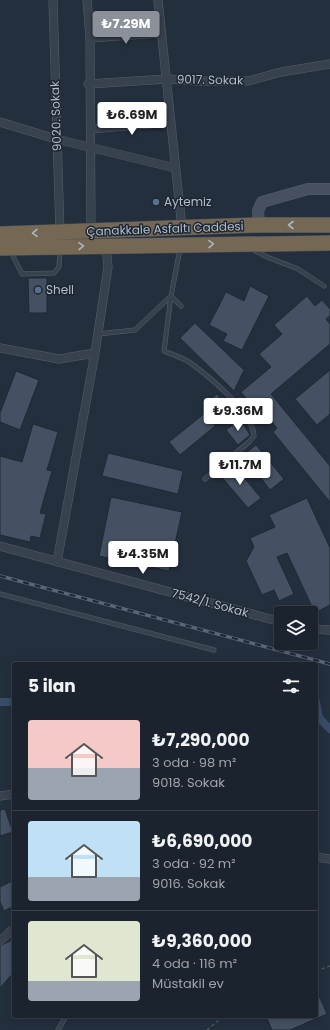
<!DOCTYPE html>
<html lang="tr">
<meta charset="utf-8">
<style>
:root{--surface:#1b232e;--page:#282f3a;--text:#f1f3f6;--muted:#a0a4aa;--line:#39404a;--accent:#8c9099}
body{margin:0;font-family:Poppins,sans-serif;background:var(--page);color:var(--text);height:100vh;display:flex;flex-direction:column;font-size:15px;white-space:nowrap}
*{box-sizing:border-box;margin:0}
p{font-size:13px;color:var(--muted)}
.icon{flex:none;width:22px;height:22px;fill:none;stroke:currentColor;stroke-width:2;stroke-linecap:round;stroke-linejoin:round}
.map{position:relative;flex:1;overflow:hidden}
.panel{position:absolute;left:12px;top:662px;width:306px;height:356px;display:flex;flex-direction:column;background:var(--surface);border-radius:4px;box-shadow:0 2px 10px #0003,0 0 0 1px var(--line)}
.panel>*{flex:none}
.controls{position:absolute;left:274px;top:606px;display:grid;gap:8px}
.controls a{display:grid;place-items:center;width:44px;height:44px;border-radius:4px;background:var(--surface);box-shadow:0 2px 10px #0003,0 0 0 1px var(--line);font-size:20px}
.price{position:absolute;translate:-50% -34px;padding:0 9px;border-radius:4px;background:#fff;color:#222;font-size:13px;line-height:26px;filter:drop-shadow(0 1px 2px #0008)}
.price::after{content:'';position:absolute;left:50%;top:24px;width:12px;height:9px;margin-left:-6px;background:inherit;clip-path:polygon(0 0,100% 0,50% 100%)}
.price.on{background:var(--accent);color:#fff}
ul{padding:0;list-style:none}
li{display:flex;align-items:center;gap:12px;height:100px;padding:0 16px}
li+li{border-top:1px solid var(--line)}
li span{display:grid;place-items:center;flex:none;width:112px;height:80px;border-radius:4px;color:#555}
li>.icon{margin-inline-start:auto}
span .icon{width:48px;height:48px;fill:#fffc;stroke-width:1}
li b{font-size:17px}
h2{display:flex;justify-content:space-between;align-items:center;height:48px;padding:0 16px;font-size:17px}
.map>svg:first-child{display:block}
</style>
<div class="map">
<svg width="330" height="1030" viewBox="0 0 330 1030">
<rect width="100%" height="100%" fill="#242f3e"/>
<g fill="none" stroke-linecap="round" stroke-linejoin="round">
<path stroke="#394c67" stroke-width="8" d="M0,702H14
M316,702L319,718L330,729"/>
</g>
<path fill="#455162" stroke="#1f2835" d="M28,278H47V313H29Z
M250,286L269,296L242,350L223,341L227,334L209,325L226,292L244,301Z
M307,296L315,306L322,300L330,309V316L326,319L330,324V344L271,394L330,466V502L273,432L277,428L270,420L266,423L241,392L271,367L259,354L282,334L274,325Z
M195,323L244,370L234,391L180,338Z
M330,370V414L317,425L295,399Z
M16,371L39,380L20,430L0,422V413Z
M217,394L231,410L214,424L215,426L180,455L169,442L210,409L205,404Z
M240,419L250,435L238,445L226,430Z
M33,424L58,432L47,470L52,471L40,513L46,514L40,538L31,536L30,542L0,535V456L22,462Z
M256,445L284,479L270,490L243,455Z
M108,453L183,471L178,494L102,476Z
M232,463L261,498L248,508L219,474Z
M111,497L182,512L169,571L99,556Z
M307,498L330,548V605L315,613L287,553L277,557L294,594L279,601L274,590L262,595L246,561L254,547L250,538L275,527L269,515Z
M5,809L13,832L0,836V810Z
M14,880V906L4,911L0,902V887Z
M14,939V972L0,988V946Z
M316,989L327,1014L290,1030H272L266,1016H316Z"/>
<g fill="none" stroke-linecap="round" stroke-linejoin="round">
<g stroke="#565f6c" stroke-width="5">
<path id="lane" d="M180,249L171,296L164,351C173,355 184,358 192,364C211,378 253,413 254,436L249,442L205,479
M252,249L267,257L298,269L324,286
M11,252L22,274L54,273L59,267L60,250
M98,334L135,330L171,296L181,306
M0,594L214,650
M58,1030L66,1016"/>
</g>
<g stroke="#565f6c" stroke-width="9">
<path id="street" d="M53,0L60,233
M87,0L90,38L91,232
M158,0L182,228
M90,38L161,33
M88,84L167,79L198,81H248L281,72L330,64
M0,122L56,139L175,168
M91,129L171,122
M0,348L59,359L95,353
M0,546L281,622
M57,562L95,353L108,267L106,246
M311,629L330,630
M0,796L14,794
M316,857L330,859
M0,941L11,931"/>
</g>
<g stroke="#565f6c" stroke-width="12">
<path id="secondary" d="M259,225L258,211L262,202L308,189H330"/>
</g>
<g stroke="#434c59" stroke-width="16">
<path id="highway" d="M0,234L259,225H330
M0,248L330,243"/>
</g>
<path stroke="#44595c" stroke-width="1.5" stroke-dasharray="3 3" stroke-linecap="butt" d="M316,971L330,966
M207,1030L224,1016"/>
<use href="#lane" stroke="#38414e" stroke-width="4"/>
<use href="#street" stroke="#38414e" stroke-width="8"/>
<use href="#secondary" stroke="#465061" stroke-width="11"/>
<use href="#highway" stroke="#746855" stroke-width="15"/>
<g stroke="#5a6575" stroke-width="3.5">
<path id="rail" d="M0,576L330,664"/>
</g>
<use href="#rail" stroke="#1d2633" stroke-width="2" stroke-dasharray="6" stroke-linecap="butt"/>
</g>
<defs><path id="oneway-chevron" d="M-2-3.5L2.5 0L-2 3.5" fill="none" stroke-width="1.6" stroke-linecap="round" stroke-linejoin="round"/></defs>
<g stroke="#aeb4bd">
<use href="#oneway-chevron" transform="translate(291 225) rotate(-180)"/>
<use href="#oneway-chevron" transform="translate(35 233) rotate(179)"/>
<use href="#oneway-chevron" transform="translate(211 244) rotate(-1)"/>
<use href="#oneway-chevron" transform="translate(81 246) rotate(-1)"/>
</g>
<g fill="#5c6f8a" stroke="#1d2633" stroke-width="1.5">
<circle cx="156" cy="202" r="4"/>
<circle cx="38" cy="290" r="4"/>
</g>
<g text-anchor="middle" stroke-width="3" stroke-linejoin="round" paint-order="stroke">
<g font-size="12" fill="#b4bcc9" stroke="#1d2633">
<text transform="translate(210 80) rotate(1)" y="4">9017. Sokak</text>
<text transform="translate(56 116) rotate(-92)" y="4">9020. Sokak</text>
<text transform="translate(165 229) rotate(-2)" y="4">Çanakkale Asfaltı Caddesi</text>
<text transform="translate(210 603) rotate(15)" y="4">7542/1. Sokak</text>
</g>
<g font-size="12" fill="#b4bcc9" stroke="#1d2633" text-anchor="start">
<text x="164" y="206">Aytemiz</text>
<text x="46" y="294">Shell</text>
</g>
</g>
</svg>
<div class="controls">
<a><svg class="icon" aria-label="layers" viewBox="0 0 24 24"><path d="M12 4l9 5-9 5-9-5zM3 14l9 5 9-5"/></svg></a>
</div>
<b class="price on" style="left:126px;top:45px">₺7.29M</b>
<b class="price" style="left:132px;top:136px">₺6.69M</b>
<b class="price" style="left:238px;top:432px">₺9.36M</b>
<b class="price" style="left:240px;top:486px">₺11.7M</b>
<b class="price" style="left:143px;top:575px">₺4.35M</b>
<section class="panel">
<h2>5 ilan<svg class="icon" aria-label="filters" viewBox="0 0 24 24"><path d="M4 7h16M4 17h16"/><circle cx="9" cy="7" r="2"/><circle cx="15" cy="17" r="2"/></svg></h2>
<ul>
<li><span style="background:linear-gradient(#f6c9c9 60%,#9aa5b1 0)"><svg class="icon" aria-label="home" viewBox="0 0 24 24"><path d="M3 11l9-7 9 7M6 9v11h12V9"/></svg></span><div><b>₺7,290,000</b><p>3 oda · 98 m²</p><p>9018. Sokak</p></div></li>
<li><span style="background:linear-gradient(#bfe0f5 70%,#9aa5b1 0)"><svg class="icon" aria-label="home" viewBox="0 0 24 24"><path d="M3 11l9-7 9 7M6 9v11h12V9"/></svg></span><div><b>₺6,690,000</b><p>3 oda · 92 m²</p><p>9016. Sokak</p></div></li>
<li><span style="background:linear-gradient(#dfe7d0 75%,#9aa5b1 0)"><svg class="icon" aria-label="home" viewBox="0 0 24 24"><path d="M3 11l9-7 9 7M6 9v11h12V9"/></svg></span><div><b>₺9,360,000</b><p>4 oda · 116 m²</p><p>Müstakil ev</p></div></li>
</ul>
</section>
</div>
